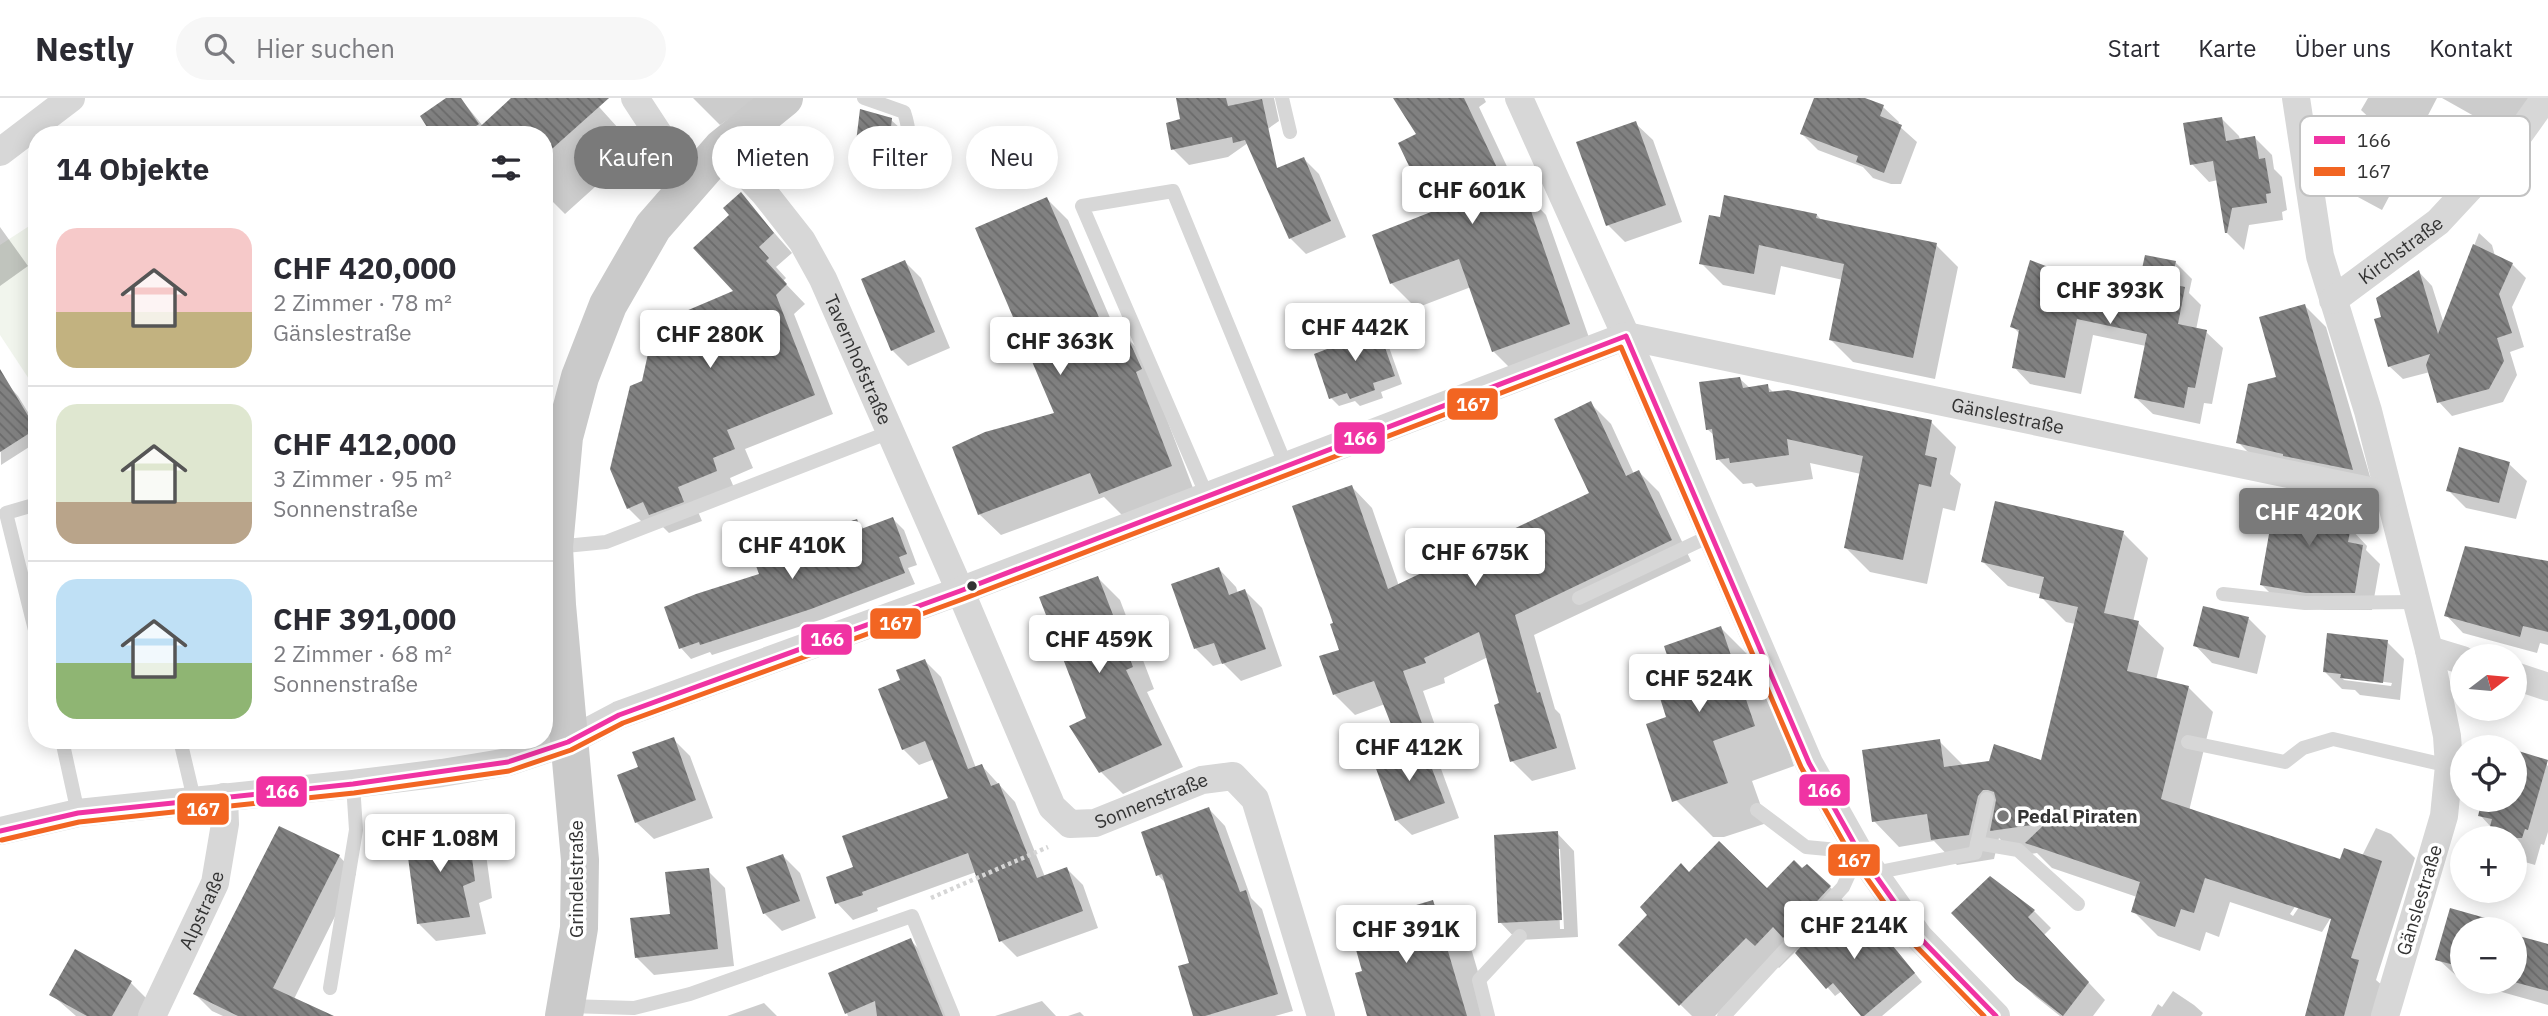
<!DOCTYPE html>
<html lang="de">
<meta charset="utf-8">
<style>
:root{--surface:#fff;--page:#f7f7f7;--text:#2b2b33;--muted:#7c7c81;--line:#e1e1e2;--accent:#7a7a7a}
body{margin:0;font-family:"IBM Plex Sans",sans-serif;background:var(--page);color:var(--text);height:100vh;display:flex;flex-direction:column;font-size:26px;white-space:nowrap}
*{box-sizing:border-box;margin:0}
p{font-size:23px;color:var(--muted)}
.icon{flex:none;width:38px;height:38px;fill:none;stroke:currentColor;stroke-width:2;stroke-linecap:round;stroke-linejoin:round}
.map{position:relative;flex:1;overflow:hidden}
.side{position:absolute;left:28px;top:28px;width:525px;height:623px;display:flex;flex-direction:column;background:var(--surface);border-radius:28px;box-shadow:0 4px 18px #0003}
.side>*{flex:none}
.banner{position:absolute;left:574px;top:28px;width:665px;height:63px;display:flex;gap:14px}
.needle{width:46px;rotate:74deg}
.fabs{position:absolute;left:2450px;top:546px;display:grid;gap:14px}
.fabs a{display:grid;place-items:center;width:77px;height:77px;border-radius:50%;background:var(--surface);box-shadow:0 4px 18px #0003;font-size:35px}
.price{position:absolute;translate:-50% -60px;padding:0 16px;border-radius:7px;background:#fff;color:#222;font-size:23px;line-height:46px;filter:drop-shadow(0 2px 4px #0008)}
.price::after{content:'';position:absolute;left:50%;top:42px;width:21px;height:16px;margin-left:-10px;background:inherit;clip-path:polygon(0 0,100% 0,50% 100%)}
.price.current{background:var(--accent);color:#fff}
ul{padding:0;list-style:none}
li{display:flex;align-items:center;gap:21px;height:175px;padding:0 28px}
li+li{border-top:2px solid var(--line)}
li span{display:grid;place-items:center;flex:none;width:196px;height:140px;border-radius:21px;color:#555}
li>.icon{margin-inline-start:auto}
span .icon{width:84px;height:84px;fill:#fffc;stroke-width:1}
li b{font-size:30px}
h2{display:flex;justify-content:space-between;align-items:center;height:84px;padding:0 28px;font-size:30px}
.pill{padding:0 24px;border-radius:32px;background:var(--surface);box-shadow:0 4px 18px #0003;font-size:24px;line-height:63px}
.pill.current{background:var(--accent);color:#fff}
header{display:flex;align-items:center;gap:42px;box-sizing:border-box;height:98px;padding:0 35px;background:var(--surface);border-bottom:2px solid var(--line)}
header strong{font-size:33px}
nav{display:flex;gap:38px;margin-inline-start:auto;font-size:24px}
.search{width:490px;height:63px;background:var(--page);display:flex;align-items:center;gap:18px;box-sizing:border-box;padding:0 24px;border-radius:38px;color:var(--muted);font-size:26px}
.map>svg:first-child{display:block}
</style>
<header>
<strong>Nestly</strong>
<div class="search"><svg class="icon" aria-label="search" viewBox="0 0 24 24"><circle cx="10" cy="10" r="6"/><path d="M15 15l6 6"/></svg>Hier suchen</div>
<nav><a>Start</a><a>Karte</a><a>Über uns</a><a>Kontakt</a></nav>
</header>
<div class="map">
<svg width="2548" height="918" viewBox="0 0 2548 918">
<defs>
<pattern id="building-back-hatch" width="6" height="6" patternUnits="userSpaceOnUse" patternTransform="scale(1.75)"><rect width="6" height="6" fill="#818181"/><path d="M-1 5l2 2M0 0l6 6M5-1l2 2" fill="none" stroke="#6a6a6a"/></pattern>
</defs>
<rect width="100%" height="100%" fill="#fff"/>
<path fill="#f1f5ed" d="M37,123V276L29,281L0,237V147Z"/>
<path fill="#0003" fill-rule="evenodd" d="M449,0H460L483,28L514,0H591L637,51L565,116L544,95V37H435Z
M693,0H758L720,27Z
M1177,0H1274L1279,23L1228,59L1189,67L1173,51L1182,23Z
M1395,0H1484L1486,4L1479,9L1519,94L1522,92L1546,117L1593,251L1517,277L1493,253L1471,189L1416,210L1392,186L1374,138L1433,115L1419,37Z
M1816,0H1860L1883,9L1899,24L1898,27L1917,44L1901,86H1891L1873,80L1863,69L1818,52L1802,36Z
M2368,0H2437L2412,48L2379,29L2361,12Z
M2442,0H2548L2522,45Z
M2222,21L2239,38L2240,42L2255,40L2272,57L2274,71L2282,79L2287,112L2282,114L2283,122L2249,127L2244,152L2226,134L2218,82L2209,84L2192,66Z
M891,22L900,30L897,55L867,52L858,43Z
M1635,25L1653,42L1682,124L1625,144L1608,127Z
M2390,47L2407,65L2382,112L2356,98L2338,81Z
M1304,61L1319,76L1346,139L1306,156L1290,140Z
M741,97L792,155L776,169L786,180L783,183L805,206L794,216L833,316L745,351L753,370L730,380L735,392L696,409L702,423L669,435L658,424L647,429L628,410L643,284L736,194L731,117Z
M1047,101L1068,122L1120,243L1127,240L1148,261L1157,295L1193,390L1122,417L1104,399L1001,437L979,416L1057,316Z
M1817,117L1823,124L1936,147L1958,169L1935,281L1853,264L1831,242L1843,182L1781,168L1775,197L1723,187L1701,165L1721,121Z
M0,129L28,168L0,188Z
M2479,135L2492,147L2495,158L2512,166L2526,180L2512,209L2524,249L2510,254L2517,277L2503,304L2452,318L2439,304L2430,274L2403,281L2389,268L2383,220L2419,174L2432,188L2444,226Z
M905,164L921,180L950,250L908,268L892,252Z
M2175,164L2192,181L2189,195L2201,207L2196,232L2206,234L2223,250L2212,306L2204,305L2200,326L2153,316L2136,300L2146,248L2093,237L2081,296L2030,286L2014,269L2020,236L2012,228L2115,197L2135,194Z
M544,208L553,217L544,227Z
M2305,208L2326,229L2374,392L2260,366L2238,344L2278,280Z
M1375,226L1384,235L1402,286L1381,294L1383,300L1360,308L1355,303L1339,308L1331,300L1337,249Z
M1740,281L1750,290L1767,288L1774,295L1931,324L1956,349L1950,376L1961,386L1955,413L1943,410L1927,486L1870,474L1845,449L1861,376L1810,365L1813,381L1756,389L1752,385L1743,386L1718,361L1715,338L1707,331Z
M10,289L18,298L37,329V344L1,367L0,295Z
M1590,305L1611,326L1634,376L1639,374L1659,394L1691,463L1534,537L1555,611L1560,616L1576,671L1532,683L1512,663L1501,607L1488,559L1444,580L1445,585L1423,593L1448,665L1440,668L1459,720L1412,737L1396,722L1405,655L1385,606L1355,617L1335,597L1322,559L1341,553L1335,526L1352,389L1372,410L1399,488L1591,396Z
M2509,366L2527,383L2516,421L2466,410L2448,392Z
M2335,404L2352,422L2351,431L2367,448L2366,452L2380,466L2372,512H2325L2279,504L2262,487Z
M893,421L904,432L917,467L908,470L915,486L823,521L712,557L710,554L691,561L681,550L761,477L857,423L865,432Z
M2123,435L2148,460L2133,524L2138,525L2164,550L2156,582L2188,589L2213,614L2189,713L2339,768L2362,758L2376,730L2391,736L2415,760L2376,882L2383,888L2375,918H2307L2333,816L2322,834L2230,804L2219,839L2206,834L2200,853L2158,838L2133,813L2137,799L2052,770L2037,755L2016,758L1999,740L1994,761L1957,767L1934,743L1899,749L1874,723L1939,643L1964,668L2043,664L2075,526L2066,524L2041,499L2042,497L2008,488L1982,463ZM2321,770H2325L2293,818L2290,816Z
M2548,465V547L2540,545L2537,555L2463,535L2446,517Z
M1219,471L1236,489L1238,495L1245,493L1262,510L1282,568L1241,583L1223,565L1213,568L1196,551L1173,487Z
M1098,480L1120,502L1154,591L1147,594L1183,669L1123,696L1100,673L1088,621Z
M2205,510L2249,521L2266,538L2257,576L2212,565L2195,547Z
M1721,530L1761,570L1794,668L1752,683L1767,725L1724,739H1713L1673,699L1669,620Z
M2387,544L2404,561L2400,602L2360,597L2355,592L2342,591L2324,573ZM2340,578L2392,585L2391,588L2344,582Z
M925,563L941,579L976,670L982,668L1015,704L1045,779L1067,771L1083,787L1098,830L1017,859L1001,843L976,774L877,810L878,813L853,822L837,805L855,770L950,701L935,661L919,667L903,651L902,583Z
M673,641L690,658L713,720L654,741L636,724L640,670Z
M2515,654L2541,662L2548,668V734L2544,747L2541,746L2535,767L2515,761V740H2488L2491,729L2480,717L2484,702H2515Z
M1209,711L1225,728L1251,800L1262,811L1293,913L1275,918H1194L1191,866L1167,787L1158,777Z
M468,731L485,749L492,800L479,805L486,836L436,843L418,825Z
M1557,735L1574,753L1578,839L1517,842L1500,824ZM1557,751H1560L1564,831H1560Z
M339,758L356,776L294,901L316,918H223L212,913L195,896Z
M783,758L800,775L816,820L782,833L764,815Z
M708,773L725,790L734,868L654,877L636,859Z
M1689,776L1767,792L1830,789L1853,813L1852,814L1882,850L1897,853L1922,884L1882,918H1863L1842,893L1835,898L1796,853L1779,870L1770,862L1715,918H1692L1620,847Z
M1990,781L2034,813L2051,830L2044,837L2105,902L2093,918H2060L2036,899L2017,881Z
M1432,804L1468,840L1491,918H1369L1364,874Z
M2451,812L2495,824L2502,831H2462V883L2438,861Z
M2515,839L2548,848V907L2466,884H2515Z
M910,842L930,862L953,918H848L830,876Z
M76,853L131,885L148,902L139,918H76L51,896Z
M2173,893L2194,907L2203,915L2201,918H2151L2158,906L2162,909Z
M1042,903L1056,918H995Z
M764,905L777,918H727Z
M1080,914L1084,918H1068Z"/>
<path fill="url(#building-back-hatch)" d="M446,0H461L479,26L463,37H432L420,18Z
M511,0H609L544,58V37H471Z
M1176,0H1226L1228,8L1262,1L1277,70L1304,59L1331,123L1289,141L1245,42L1233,45L1232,39L1171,52L1166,25L1180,21Z
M1393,0H1464L1509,95L1523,90L1570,226L1492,254L1459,161L1390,186L1372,137L1431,114L1398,45L1416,36Z
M1814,0H1865L1884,7L1880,18L1902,27L1884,75L1856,64L1858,58L1800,36Z
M860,11L892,20L889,47L856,44Z
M2222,19L2226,43L2255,38L2259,61L2265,60L2271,95L2266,96L2267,105L2232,110L2227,135H2225L2213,63L2190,67L2183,25Z
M1636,23L1666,107L1606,128L1576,44Z
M741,94L774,135L759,149L769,160L766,163L787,186L776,197L815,297L727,332L735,351L713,360L717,373L678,389L684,404L649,417L643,404L627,411L610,371L630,288L642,283L651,242L646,230L733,193L693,150L729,117L723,110Z
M1724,97L1817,116L1816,120L1937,145L1913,260L1829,242L1844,166L1759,147L1754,176L1699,166L1709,117L1720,119Z
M1047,99L1110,245L1127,238L1142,271L1136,274L1172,368L1099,396L1090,375L978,417L952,349L985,334L1054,315L975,130Z
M2473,146L2513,165L2499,196L2512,235L2497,240L2504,263L2489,291L2437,305L2426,267L2430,256L2388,269L2374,221L2381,219L2376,200L2419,172L2438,236Z
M2145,157L2176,163L2171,186L2185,189L2178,226L2207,232L2195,290L2188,289L2184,310L2134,300L2147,236L2077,221L2065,280L2012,270L2019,232L2010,229L2030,162L2114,194L2115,188L2134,192L2137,179L2140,180Z
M905,162L935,234L891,253L861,181Z
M2305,206L2332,298L2353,372L2283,358V356L2236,345L2248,286L2276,279L2259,219Z
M1376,224L1395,278L1373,285L1375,292L1350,301L1347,295L1329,301L1314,256L1335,248L1332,240Z
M0,271L36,331L0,354Z
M1740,279L1743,290L1768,286L1769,294L1788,292L1932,322L1925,357L1937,360L1931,389L1919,386L1903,462L1844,450L1863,358L1787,341L1789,357L1730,365L1729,360L1716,362L1712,331L1706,332L1699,284Z
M1591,303L1626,378L1639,372L1672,442L1515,517L1537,595L1540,594L1557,650L1510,664L1494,607L1499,605L1479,534L1424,560L1426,565L1403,573L1429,645L1402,654L1374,583L1333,597L1319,558L1339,552L1330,526L1333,525L1292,408L1352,387L1388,491L1589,395L1554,321Z
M2459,349L2510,364L2499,405L2446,393Z
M2277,391L2336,403L2332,425L2351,428L2348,444L2363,447L2355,495H2306L2260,487Z
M1995,403L2124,433L2104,515L2139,523L2127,573L2189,588L2161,701L2340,761L2344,750L2382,763L2351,860L2359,862L2344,918H2305L2331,821L2205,780L2194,815L2181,811L2175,829L2131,814L2140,784L2025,745L2046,725L1990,733L1996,702L1994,694L1988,692H1983L1978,698L1969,737L1931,742L1927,716L1872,724L1862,652L1940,641L1944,669L1989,663L1994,646L2041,662L2078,509L2039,500L2044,479L1981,464Z
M893,419L907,456L899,459L905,475L811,511L700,547L699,544L679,551L664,509L696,496L759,476L752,457L857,421L861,431Z
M2465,448L2548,463V534L2523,528L2520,539L2444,518Z
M1219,469L1229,497L1245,491L1266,551L1222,566L1214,545L1194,551L1171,486Z
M1098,478L1133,569L1126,572L1162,647L1099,675L1069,628L1086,620L1039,499Z
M2203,508L2249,519L2239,560L2193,548Z
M1721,528L1755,628L1713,643L1728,685L1672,704L1646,626L1666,619L1660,600L1679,594L1664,548Z
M2327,535L2388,542L2383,585L2340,580L2341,576L2323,574Z
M925,561L968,671L982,666L991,688L999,685L1037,780L1067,769L1083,813L999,844L968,755L862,794L863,797L835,806L826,779L853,769L842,738L948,700L925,643L902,652L878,591L900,582L896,572Z
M674,639L696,702L635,725L617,677L638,669L632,654Z
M1423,647L1445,705L1395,723L1374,665Z
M2515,652L2548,662L2528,732L2525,731L2522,740H2487L2492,721L2478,718L2482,702H2515Z
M1209,709L1240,794L1246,792L1278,896L1205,918H1193L1178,868L1189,865L1162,776L1156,778L1141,734Z
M279,728L340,757L273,890L334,918H238L193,896Z
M468,729L475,783L463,788L470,819L417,826L405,737Z
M1558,733L1562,822L1498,825L1494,737Z
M1719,743L1767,790L1794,762L1802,770L1807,766L1831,788L1783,840L1773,829L1755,848L1746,840L1679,908L1618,847L1647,817L1640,809L1681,765L1689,774Z
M783,756L800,803L763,816L746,769Z
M709,770L718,851L635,860L630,820L670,816L665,774Z
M1990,778L2035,812L2028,819L2089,884L2063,918L2016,882L1951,815Z
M1433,802L1467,918H1367L1355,875L1362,873L1349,827Z
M1843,803L1881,848L1888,842L1915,875L1864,918H1861L1833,885L1826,891L1795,855Z
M2450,810L2496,823L2494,831H2462V869L2435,862Z
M2515,837L2548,846V893L2514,884Z
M911,840L943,918H877L875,903L845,916L828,875Z
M75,851L132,883L112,918H87L49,897Z"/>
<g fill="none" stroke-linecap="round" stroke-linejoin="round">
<path stroke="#d6d6d6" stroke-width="4.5" stroke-dasharray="3.5 3.5" stroke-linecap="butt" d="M931,800L1048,749"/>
<path stroke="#d7d7d7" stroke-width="14" d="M1282,0L1290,34
M858,69L895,71C912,54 911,35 904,14L864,0
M1207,398L1082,108L1173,93L1286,368
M37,406L6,415L37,540
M555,449L606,444L890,334
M2223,496L2305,505L2417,504
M1579,500L1712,437
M62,642L78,715
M180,642L194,701
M2188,644L2285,664L2303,650L2333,641L2449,668
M1977,745L2018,752L2078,806
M1874,775L1975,755L1987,701
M330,890L356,732L353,686
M568,908L634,910L690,896L912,818L953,918
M1488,918L1479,882L1520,838
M1724,918L1843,789L1859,754L1806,749L1757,712"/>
<g stroke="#d7d7d7" stroke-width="28">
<path d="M635,0L667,49L697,77"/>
<path d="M1519,0L1626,238L1809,665L1859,754L1919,839L1996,918"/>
<path d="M2296,0L2320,158L2368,313L2429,552L2447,638L2449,668L2444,718L2385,918"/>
<path id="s1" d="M722,50L765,96L802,143L823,181L965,504L1052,709L1070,726L1095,725L1202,682L1233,678L1255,701L1321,918"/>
<path d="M0,54L71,0"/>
<path id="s2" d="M2333,202L2438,124L2518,38L2545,0"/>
<path id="s3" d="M1626,238L2389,397"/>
<path d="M2429,552L2462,562"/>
<path d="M2515,578L2548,589"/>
<path d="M0,733L78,715L353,686L442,675L508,664L568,644L619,617L960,493L1626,238"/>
<path id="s4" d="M152,918L215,785L225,726L224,699"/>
</g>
<path stroke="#cacaca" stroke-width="38" d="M564,918L579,830L580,762L557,507L554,449L564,339L580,279L608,207L653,129L722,50L784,0"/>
<g stroke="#fff" stroke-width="10">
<path id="bus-1" d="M1626,238L1809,665L1859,754L1919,839L1996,918
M0,733L78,715L353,686L508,664L568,644L619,617L960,493L1626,238"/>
</g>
<g stroke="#fff" stroke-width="10">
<path id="bus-2" d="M2,742L79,724L354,695L509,673L571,652L623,625L963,501L1621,249L1801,669L1852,759L1912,844L1984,918"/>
</g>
<use href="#bus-1" stroke="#f033a3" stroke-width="5"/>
<use href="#bus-2" stroke="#f26522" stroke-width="5"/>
</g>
<circle fill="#333" stroke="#fff" stroke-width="2.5" cx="972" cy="488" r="6"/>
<circle fill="#7a7a7a" stroke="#fff" stroke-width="2.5" cx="2003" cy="718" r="7"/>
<g text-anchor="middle" stroke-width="7" stroke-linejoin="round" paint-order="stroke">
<g font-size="19" fill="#333" stroke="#fff">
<text dy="7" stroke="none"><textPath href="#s2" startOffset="84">Kirchstraße</textPath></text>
<text dy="7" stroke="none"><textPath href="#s1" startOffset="254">Tavernhofstraße</textPath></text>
<text dy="7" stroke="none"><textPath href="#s3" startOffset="390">Gänslestraße</textPath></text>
<text dy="7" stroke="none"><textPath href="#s1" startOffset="852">Sonnenstraße</textPath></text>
<text transform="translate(576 781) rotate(-90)" y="7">Grindelstraße</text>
<text transform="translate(2419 802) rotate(-73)" y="7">Gänslestraße</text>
<text dy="7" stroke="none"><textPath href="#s4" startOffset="117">Alpstraße</textPath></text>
</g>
<g font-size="19" font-weight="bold" fill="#333" stroke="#fff" text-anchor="start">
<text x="2017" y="725">Pedal Piraten</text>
</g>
</g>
<rect x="2300" y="18" width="230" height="80" rx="10" fill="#fff" stroke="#c2c2c2" stroke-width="2"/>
<rect x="2314" y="38" width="31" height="8" fill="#f033a3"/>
<rect x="2314" y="69" width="31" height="9" fill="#f26522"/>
<g font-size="19" fill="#333">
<text x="2357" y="49">166</text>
<text x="2357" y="80">167</text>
</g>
<g stroke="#fff" stroke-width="2.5">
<rect x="1446" y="289" width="53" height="34" rx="7" fill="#f26522"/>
<rect x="1333" y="323" width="53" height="34" rx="7" fill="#f033a3"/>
<rect x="869" y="509" width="53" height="33" rx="7" fill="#f26522"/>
<rect x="800" y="525" width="53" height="33" rx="7" fill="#f033a3"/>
<rect x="1798" y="675" width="53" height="34" rx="7" fill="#f033a3"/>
<rect x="255" y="677" width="53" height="33" rx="7" fill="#f033a3"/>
<rect x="176" y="694" width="54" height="34" rx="7" fill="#f26522"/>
<rect x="1827" y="745" width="54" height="34" rx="7" fill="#f26522"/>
</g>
<g font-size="19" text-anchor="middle" font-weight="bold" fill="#fff">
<text x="1473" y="313">167</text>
<text x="1360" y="347">166</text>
<text x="896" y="532">167</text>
<text x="827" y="548">166</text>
<text x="1824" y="699">166</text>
<text x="282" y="700">166</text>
<text x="203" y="718">167</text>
<text x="1854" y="769">167</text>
</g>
</svg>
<div class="fabs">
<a><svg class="needle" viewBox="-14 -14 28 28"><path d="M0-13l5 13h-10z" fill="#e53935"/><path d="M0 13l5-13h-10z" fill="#7c7c81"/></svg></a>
<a><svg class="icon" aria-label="locate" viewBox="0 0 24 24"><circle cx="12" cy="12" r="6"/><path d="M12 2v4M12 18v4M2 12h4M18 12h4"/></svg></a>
<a>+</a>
<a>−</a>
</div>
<b class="price" style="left:1472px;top:128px">CHF 601K</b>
<b class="price" style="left:2110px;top:228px">CHF 393K</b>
<b class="price" style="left:1355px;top:265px">CHF 442K</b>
<b class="price" style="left:710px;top:272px">CHF 280K</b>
<b class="price" style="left:1060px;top:279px">CHF 363K</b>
<b class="price current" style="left:2309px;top:450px">CHF 420K</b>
<b class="price" style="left:792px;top:483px">CHF 410K</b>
<b class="price" style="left:1475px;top:490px">CHF 675K</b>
<b class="price" style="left:1099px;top:577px">CHF 459K</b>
<b class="price" style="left:1699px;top:616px">CHF 524K</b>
<b class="price" style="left:1409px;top:685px">CHF 412K</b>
<b class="price" style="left:440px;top:776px">CHF 1.08M</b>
<b class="price" style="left:1854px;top:863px">CHF 214K</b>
<b class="price" style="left:1406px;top:867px">CHF 391K</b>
<div class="banner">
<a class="pill current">Kaufen</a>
<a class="pill">Mieten</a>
<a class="pill">Filter</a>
<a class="pill">Neu</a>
</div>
<section class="side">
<h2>14 Objekte<svg class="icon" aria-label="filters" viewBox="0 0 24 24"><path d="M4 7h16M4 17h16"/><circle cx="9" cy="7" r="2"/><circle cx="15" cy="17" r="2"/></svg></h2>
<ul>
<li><span style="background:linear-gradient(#f6c9c9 60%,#c2b280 0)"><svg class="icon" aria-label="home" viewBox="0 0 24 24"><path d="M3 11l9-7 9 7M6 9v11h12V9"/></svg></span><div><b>CHF 420,000</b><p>2 Zimmer · 78 m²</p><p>Gänslestraße</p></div></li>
<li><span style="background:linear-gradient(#dfe7d0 70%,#b9a48a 0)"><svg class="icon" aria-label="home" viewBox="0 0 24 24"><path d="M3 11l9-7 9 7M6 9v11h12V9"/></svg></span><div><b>CHF 412,000</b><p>3 Zimmer · 95 m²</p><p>Sonnenstraße</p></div></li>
<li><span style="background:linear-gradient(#bfe0f5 60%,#8fb573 0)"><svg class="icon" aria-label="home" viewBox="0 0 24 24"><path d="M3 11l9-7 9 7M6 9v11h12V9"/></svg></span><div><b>CHF 391,000</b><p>2 Zimmer · 68 m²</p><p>Sonnenstraße</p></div></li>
</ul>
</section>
</div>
